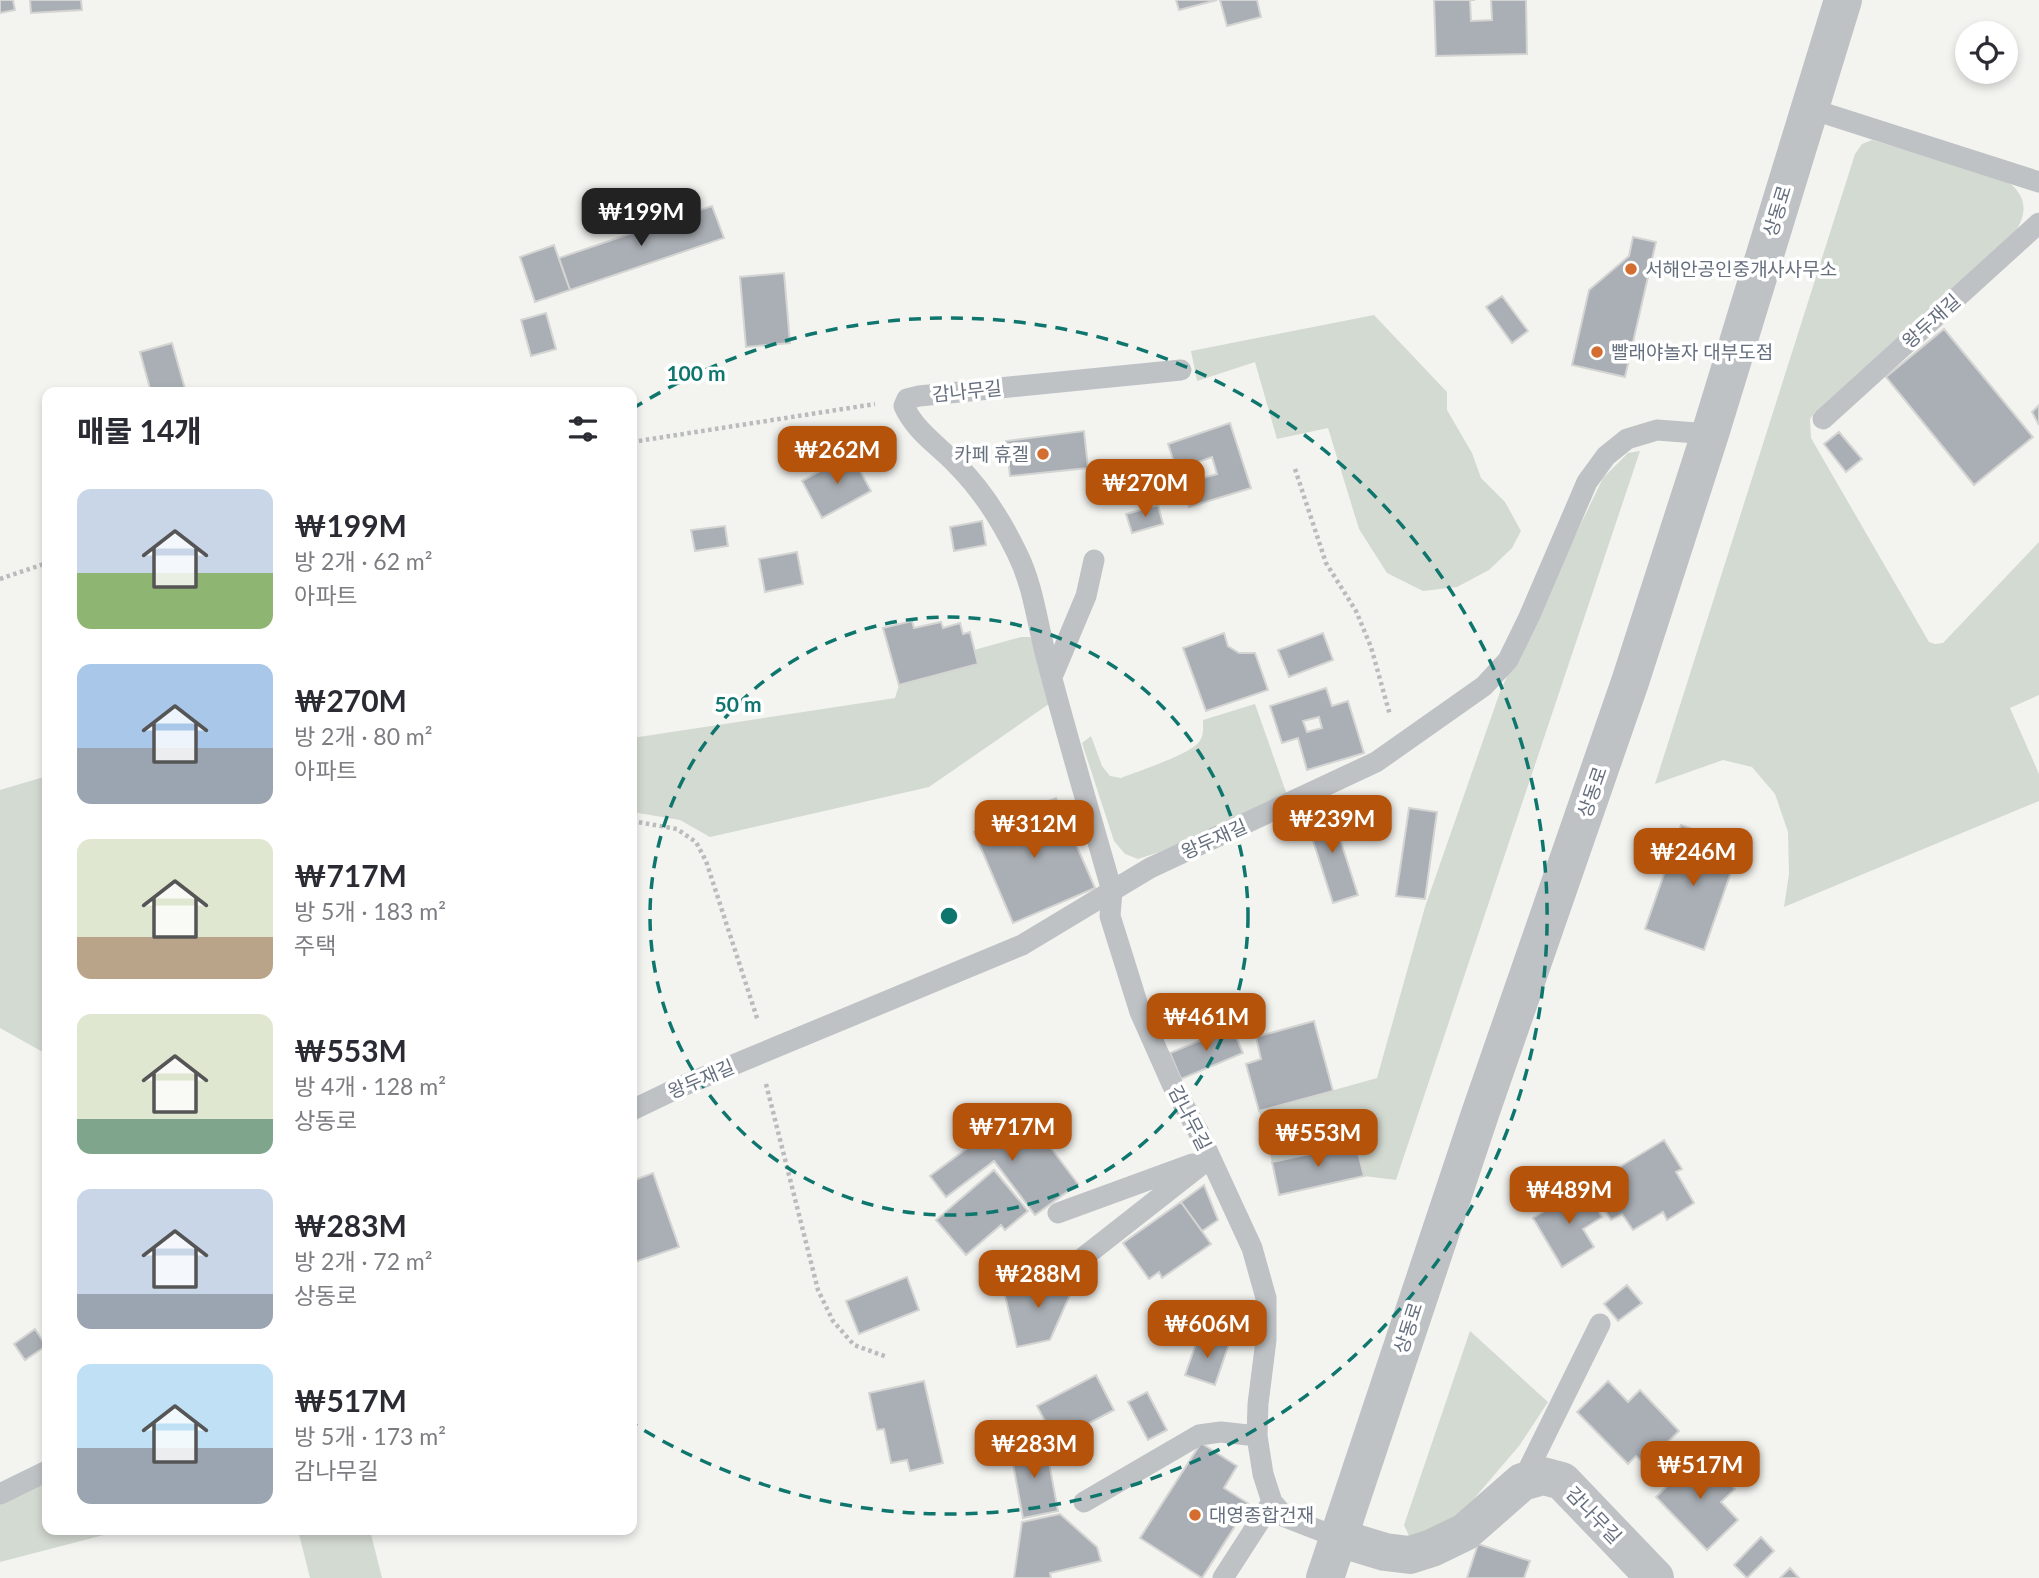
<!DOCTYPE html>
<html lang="ko">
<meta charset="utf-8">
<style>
:root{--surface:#fff;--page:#f2f2f3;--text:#2b2b33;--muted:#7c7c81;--accent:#b45309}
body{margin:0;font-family:Lato,"Noto Sans KR",sans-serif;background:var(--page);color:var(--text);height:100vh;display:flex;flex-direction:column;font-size:26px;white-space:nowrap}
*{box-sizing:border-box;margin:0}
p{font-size:23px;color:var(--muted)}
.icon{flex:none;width:38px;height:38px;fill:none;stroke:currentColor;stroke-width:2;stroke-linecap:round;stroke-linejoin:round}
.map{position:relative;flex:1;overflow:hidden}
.side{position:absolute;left:42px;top:387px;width:595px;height:1148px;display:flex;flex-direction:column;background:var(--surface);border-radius:14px;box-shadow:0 4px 10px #0003}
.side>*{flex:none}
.tools{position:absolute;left:1955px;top:21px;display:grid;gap:14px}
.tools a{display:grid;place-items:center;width:63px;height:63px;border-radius:50%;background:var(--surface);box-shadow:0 4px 10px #0003;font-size:35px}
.price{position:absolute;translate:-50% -60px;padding:0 16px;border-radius:14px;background:var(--accent);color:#fff;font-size:23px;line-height:46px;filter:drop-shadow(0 2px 4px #0008)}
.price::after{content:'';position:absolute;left:50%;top:42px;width:21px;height:16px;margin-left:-10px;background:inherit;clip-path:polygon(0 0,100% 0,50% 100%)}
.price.current{background:#222;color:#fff}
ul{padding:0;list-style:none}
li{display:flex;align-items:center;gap:21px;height:175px;padding:0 35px}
li span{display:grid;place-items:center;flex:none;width:196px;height:140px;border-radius:14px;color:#555}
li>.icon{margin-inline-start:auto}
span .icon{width:84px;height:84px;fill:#fffc;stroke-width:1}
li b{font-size:30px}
h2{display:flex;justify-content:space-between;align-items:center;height:84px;padding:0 35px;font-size:30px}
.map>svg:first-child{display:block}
</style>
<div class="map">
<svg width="2039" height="1578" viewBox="0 0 2039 1578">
<rect width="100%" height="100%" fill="#f3f4f0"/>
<path fill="#d3dad1" d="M1872,140L2005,180C2024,192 2029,209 2017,229L1815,412L1810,419L1811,438L1929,642L1935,644L1943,643L2039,542V695L2010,708L2039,774V801L1784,907L1789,874L1788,832L1775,794L1752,767L1723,760L1655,784L1855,154L1862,144Z
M1374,315L1447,392V410L1472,453L1481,478L1505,502L1521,531L1512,548L1489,570L1457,587L1423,591L1387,573L1359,529L1328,428L1277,439L1255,362L1197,381L1191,351Z
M1640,451L1396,1180L1364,1176L1356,1144L1272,1162L1259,1111L1377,1078L1425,907L1501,689L1603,478L1628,453Z
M1021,637H1030L1035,646L1049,704L929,787L710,837L680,820L632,812V738L895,698L899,685L977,664L974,650Z
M1255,704L1287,795L1159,852L1138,859L1125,854L1114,841L1082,743L1091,736L1102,766L1110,776L1121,778C1138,771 1189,755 1199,742C1204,736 1203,728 1203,720Z
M47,776V1051H41L0,1028V790Z
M1470,1331L1548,1402L1519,1446L1461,1514L1430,1536H1409L1404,1525Z
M47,1479V1530H123L0,1562V1502Z
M298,1530H370L382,1578H310Z"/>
<path fill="#aaafb5" stroke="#d4d5d3" stroke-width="2" fill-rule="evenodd" d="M0,0H13L15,10L0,13Z
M30,0H81L82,10L31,13Z
M1176,0H1217L1179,10Z
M1220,0H1257L1261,17L1227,26Z
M1434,0H1475H1470L1471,21L1492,20L1491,0H1526L1527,54L1436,56Z
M712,206L724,238L570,290L559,258Z
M1633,237L1656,242L1625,377L1572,365L1589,290L1629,256Z
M554,245L570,290L535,302L520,257Z
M784,273L790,343L746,347L740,277Z
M1502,296L1528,331L1512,343L1486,307Z
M546,313L556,349L531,356L521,320Z
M1944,329L2033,437L1974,485L1886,377Z
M172,343L186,392H151L140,352Z
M2039,405V425L2032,412Z
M1230,423L1251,488L1189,507L1168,444ZM1212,457L1217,474L1203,478L1198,462Z
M1084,431L1088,468L1010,476L1006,441Z
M1839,432L1862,459L1846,472L1824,444Z
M851,454L871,491L822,518L802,481Z
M1158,505L1163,524L1132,533L1126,514Z
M982,521L986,545L954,551L950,527Z
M725,526L728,546L695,551L691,530Z
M797,552L803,584L765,592L759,559Z
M912,621L914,628L941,622L943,628L960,623L963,634L970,632L978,664L899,685L883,628Z
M1224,633L1228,646L1239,653H1255L1268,690L1206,711L1183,648Z
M1323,633L1333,660L1289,677L1278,650Z
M1326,688L1332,706L1348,701L1364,753L1307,770L1298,738L1282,743L1270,706ZM1319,717L1322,728L1307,732L1303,721Z
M1056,798L1095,888L1013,923L974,832Z
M1330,808L1358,895L1333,903L1305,816Z
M1409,808L1437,812L1425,899L1396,896Z
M1681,825L1740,846L1704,950L1645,929Z
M1314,1021L1333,1091L1259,1111L1246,1064L1261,1059L1256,1037Z
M1232,1027L1243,1053L1181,1079L1170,1053Z
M1021,1108L1078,1184L1035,1215L994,1161L946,1197L930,1176Z
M1664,1140L1682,1169L1676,1172L1694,1203L1667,1220L1663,1212L1633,1230L1622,1214L1611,1220L1590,1185Z
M1356,1144L1364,1176L1279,1195L1272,1162Z
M994,1170L1028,1211L1005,1230L1001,1225L966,1255L936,1220Z
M653,1173L679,1247L632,1263V1181Z
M1204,1185L1218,1220L1202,1231L1181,1202Z
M1584,1187L1602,1217L1583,1229L1594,1247L1562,1267L1533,1218Z
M1181,1202L1211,1244L1162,1278L1159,1272L1149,1279L1123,1243Z
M1071,1276L1073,1288L1050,1340L1017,1347L1004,1291Z
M907,1277L919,1310L859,1334L846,1301Z
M1627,1285L1642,1303L1618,1321L1604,1304Z
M35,1329L46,1346L25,1360L14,1344Z
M1199,1335L1229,1344L1215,1385L1185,1375Z
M1096,1375L1114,1410L1078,1429L1087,1447L1065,1459L1037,1406Z
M924,1381L943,1463L910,1471L907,1460L891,1463L884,1429L877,1430L869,1393Z
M1608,1381L1628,1402L1640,1390L1679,1431L1645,1464L1636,1456L1628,1464L1577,1412Z
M1147,1392L1167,1430L1148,1440L1128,1402Z
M1045,1441L1058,1511L1023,1518L1010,1448Z
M1201,1443L1237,1466L1224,1488L1249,1504L1202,1578L1140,1538Z
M1700,1453L1735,1489L1721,1502L1738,1520L1707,1550L1656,1497Z
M1060,1514L1097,1547L1101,1561L1050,1573L1051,1578H1014L1022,1522Z
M1761,1537L1774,1551L1747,1578L1734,1565Z
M1478,1544L1530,1561L1524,1578H1467Z
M1790,1568L1799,1578H1780Z"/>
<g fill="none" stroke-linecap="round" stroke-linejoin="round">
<path stroke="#b9bbbd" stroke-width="4.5" stroke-dasharray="3.5 3.5" stroke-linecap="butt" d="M632,442L875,404
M1295,469L1326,563L1356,611L1371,647L1390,715
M0,579L47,563
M632,821L677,829L696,842L706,861L758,1021
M766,1084L818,1290L833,1321L854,1345L887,1357"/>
<path stroke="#bfc2c5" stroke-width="21" d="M1808,108L2039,182
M1181,370L919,396L907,399L904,406C915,431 939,446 957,465C981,489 1002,522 1017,553C1034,587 1037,624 1047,660C1067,737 1090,814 1112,891L1110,916L1140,1012L1172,1084L1198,1131L1252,1248L1266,1298V1340L1258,1404L1257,1436L1263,1474L1272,1502L1285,1517L1339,1538
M1823,419L2039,223
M1052,677L1086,596L1094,560
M632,1110L680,1087L1022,945L1150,868L1376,762L1484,686L1508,660L1529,617L1587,482L1606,456L1627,439L1657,430L1710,434
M1058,1213L1192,1164
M1080,1260L1210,1158
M1522,1482L1600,1324
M0,1494L47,1471
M1084,1502L1199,1435L1221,1432L1257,1436
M1223,1578L1272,1502"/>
<path stroke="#bfc2c5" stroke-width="38" d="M1339,1538L1385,1552L1410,1555L1432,1548L1465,1532L1522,1482L1543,1476L1562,1481L1655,1578"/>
<path stroke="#bfc2c5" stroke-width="38" d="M1325,1578L1481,1111L1630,682L1710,434L1843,0"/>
</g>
<g fill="none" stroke="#0f766e" stroke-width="3.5" stroke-dasharray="12 9">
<circle cx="949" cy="916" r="299"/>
<path d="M632 409A598 598 0 1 1 632 1423"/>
</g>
<g fill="#d36d30" stroke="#fff" stroke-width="2.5">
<circle cx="1631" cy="269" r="7"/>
<circle cx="1597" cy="352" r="7"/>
<circle cx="1043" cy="454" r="7"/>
<circle cx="1195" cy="1515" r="7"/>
</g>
<g text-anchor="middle" stroke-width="7" stroke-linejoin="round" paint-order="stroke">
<g font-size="19" fill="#656f7e" stroke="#fff">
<text transform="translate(1777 211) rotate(-73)" y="7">상동로</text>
<text transform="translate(1931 321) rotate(-42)" y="7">왕두재길</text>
<text transform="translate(967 391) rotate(-6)" y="7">감나무길</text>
<text transform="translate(1592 792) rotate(-71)" y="7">상동로</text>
<text transform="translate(1214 839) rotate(-24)" y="7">왕두재길</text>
<text transform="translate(701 1079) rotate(-23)" y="7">왕두재길</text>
<text transform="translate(1190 1118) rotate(63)" y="7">감나무길</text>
<text transform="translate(1408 1328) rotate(-72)" y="7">상동로</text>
<text transform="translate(1594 1515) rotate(46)" y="7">감나무길</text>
</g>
<g font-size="19" fill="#656f7e" stroke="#fff" text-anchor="start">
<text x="1645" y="276">서해안공인중개사사무소</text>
<text x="1611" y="359">빨래야놀자 대부도점</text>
<text x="1029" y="461" text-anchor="end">카페 휴겔</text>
<text x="1209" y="1522">대영종합건재</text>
</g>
</g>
<circle cx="949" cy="916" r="10" fill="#0f766e" stroke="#fff" stroke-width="3.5"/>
<g font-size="21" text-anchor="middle" font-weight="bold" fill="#0f766e" stroke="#fff" stroke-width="7" stroke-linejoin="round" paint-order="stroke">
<text x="696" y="381">100 m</text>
<text x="738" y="712">50 m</text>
</g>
</svg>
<div class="tools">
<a><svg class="icon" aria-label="locate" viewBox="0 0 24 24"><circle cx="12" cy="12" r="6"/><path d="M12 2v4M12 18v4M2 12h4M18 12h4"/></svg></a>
</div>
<b class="price current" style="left:641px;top:248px">₩199M</b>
<b class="price" style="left:837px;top:486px">₩262M</b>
<b class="price" style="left:1145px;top:519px">₩270M</b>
<b class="price" style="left:1332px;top:855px">₩239M</b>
<b class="price" style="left:1034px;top:860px">₩312M</b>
<b class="price" style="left:1693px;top:888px">₩246M</b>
<b class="price" style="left:1206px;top:1053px">₩461M</b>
<b class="price" style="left:1012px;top:1163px">₩717M</b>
<b class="price" style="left:1318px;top:1169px">₩553M</b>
<b class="price" style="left:1569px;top:1226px">₩489M</b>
<b class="price" style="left:1038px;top:1310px">₩288M</b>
<b class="price" style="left:1207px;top:1360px">₩606M</b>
<b class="price" style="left:1034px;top:1480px">₩283M</b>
<b class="price" style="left:1700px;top:1501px">₩517M</b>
<section class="side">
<h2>매물 14개<svg class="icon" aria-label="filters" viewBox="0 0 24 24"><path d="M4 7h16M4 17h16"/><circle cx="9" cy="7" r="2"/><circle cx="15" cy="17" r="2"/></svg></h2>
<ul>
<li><span style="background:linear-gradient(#c9d6e8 60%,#8fb573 0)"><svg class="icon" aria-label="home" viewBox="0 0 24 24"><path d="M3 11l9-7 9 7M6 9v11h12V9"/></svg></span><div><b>₩199M</b><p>방 2개 · 62 m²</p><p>아파트</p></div></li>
<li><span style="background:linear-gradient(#a9c7e8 60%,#9aa5b1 0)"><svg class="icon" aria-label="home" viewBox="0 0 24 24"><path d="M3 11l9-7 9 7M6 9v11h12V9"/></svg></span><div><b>₩270M</b><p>방 2개 · 80 m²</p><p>아파트</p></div></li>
<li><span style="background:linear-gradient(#dfe7d0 70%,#b9a48a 0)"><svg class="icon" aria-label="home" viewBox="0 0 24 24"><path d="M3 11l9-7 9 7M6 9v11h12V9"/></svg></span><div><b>₩717M</b><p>방 5개 · 183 m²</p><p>주택</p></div></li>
<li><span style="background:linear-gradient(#dfe7d0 75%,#7fa58c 0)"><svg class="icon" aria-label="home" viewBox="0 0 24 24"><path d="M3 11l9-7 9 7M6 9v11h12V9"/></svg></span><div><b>₩553M</b><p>방 4개 · 128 m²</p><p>상동로</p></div></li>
<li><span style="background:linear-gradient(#c9d6e8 75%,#9aa5b1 0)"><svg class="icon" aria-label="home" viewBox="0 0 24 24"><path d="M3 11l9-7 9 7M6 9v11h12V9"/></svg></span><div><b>₩283M</b><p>방 2개 · 72 m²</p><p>상동로</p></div></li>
<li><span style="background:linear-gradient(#bfe0f5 60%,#9aa5b1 0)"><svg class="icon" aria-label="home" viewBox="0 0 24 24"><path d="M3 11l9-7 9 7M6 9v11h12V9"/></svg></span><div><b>₩517M</b><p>방 5개 · 173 m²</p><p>감나무길</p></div></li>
</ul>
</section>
</div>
